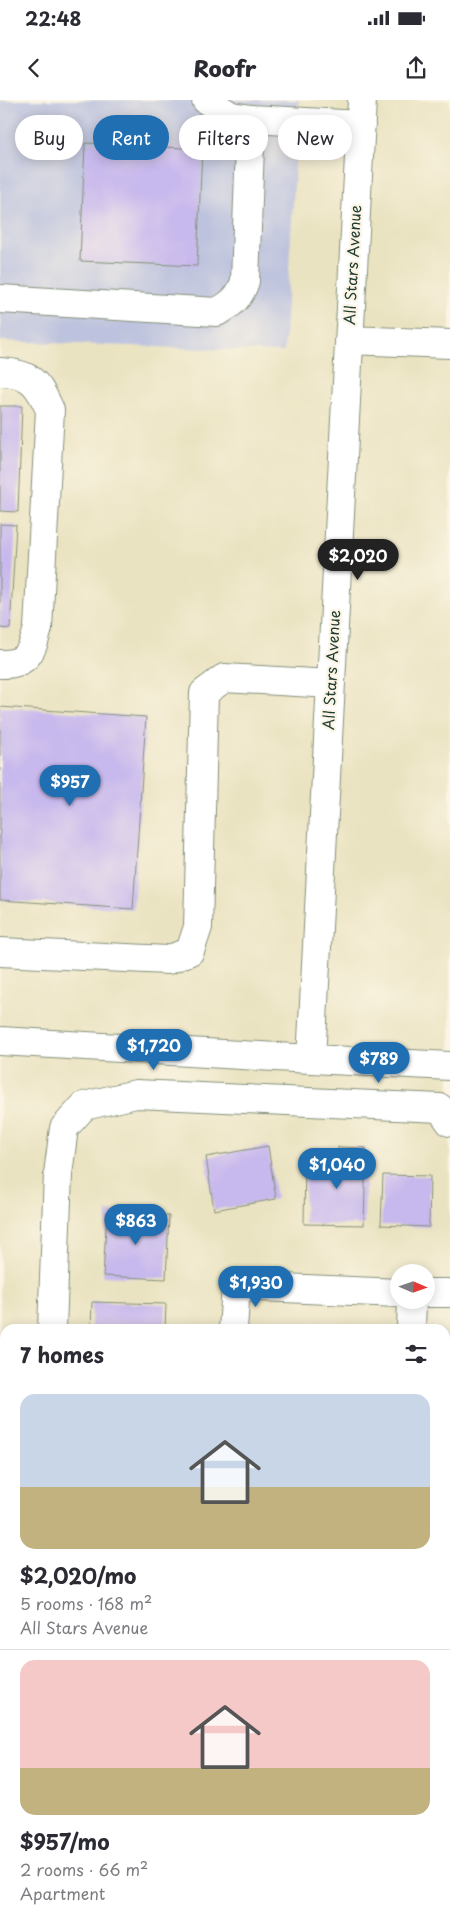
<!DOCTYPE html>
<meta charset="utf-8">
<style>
:root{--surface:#fff;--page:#f2f2f3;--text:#2b2b33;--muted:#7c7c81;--line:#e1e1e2;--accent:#1f6fb2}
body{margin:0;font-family:"Playpen Sans",sans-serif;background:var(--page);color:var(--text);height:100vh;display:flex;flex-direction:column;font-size:19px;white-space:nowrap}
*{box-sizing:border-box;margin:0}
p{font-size:16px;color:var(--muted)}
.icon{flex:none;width:28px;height:28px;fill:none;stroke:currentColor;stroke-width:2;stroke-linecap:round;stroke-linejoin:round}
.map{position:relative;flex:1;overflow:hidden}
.drawer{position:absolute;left:0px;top:1224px;width:450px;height:601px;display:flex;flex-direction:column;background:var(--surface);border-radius:15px 15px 0 0;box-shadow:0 2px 12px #0003}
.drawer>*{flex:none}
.guide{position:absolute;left:15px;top:15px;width:420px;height:45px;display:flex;gap:10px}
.needle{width:32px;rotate:92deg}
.tools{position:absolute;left:390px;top:1164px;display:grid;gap:10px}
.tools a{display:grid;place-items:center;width:45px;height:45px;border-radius:50%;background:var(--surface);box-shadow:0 2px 12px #0003;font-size:25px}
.price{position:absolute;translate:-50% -42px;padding:0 11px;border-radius:18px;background:var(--accent);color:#fff;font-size:16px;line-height:32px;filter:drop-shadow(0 1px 2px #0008)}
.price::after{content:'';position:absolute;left:50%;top:30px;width:15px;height:11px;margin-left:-8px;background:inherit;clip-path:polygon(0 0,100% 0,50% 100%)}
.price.active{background:#222;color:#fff}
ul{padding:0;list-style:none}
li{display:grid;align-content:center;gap:10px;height:265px;padding:0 20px}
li+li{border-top:1px solid var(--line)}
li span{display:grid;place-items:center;height:155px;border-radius:15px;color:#555}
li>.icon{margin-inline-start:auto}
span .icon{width:90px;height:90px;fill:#fffc;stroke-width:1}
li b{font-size:21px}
h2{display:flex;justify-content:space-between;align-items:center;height:60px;padding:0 20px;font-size:21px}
.chip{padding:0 18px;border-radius:22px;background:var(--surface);box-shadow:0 2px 12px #0003;font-size:18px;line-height:45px}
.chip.active{background:var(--accent);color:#fff}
.status{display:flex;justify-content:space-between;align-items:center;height:35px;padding:0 25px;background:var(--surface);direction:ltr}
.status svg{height:14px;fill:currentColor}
header{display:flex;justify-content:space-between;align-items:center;height:65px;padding:0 20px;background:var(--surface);font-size:22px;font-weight:800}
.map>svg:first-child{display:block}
</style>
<div class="status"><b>22:48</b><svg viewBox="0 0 49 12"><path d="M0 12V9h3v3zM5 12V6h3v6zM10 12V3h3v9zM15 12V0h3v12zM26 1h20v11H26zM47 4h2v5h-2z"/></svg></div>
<header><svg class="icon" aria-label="back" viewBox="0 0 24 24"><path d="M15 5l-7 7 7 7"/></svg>Roofr<svg class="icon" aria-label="share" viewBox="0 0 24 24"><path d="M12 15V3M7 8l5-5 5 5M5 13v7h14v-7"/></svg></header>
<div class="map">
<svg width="450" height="1824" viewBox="0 0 450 1824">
<rect width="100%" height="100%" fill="#fcf5e5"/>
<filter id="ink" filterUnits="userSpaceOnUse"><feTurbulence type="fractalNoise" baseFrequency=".02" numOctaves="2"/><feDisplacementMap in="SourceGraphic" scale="10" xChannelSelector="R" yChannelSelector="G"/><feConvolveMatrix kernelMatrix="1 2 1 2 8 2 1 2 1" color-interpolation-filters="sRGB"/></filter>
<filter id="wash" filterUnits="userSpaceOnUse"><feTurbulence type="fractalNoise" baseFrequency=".0096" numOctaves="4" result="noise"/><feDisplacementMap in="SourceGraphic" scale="20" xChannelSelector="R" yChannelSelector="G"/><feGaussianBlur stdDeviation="1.12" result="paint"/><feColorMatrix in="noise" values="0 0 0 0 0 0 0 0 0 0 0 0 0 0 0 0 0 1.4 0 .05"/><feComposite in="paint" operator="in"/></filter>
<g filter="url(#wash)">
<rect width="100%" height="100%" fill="#eae3c1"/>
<path fill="#bdc3de" d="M0,0H299L284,252L0,241Z"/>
<g id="blocks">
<path fill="#c7b8ed" d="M85,43L202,49L197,166L80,161Z
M0,306H22L18,412L0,411Z
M0,424L16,425L10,529L0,528Z
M0,607L146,617L133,809L0,800Z
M268,1046L276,1099L214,1110L206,1057Z
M338,1047L366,1048L364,1125L304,1124L305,1064L338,1065Z
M383,1075L430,1076L429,1127L381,1125Z
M107,1112L169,1116L166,1179L103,1176Z
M92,1202L166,1204L165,1229H91Z
M0,1534L5,1535V1560H0Z
M445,1618H450V1642H445Z
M93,1820H150V1824H93Z"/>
</g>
</g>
<g filter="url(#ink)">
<use href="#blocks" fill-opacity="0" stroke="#84907a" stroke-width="1"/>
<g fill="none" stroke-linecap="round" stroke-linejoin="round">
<g stroke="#84907a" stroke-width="30">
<path id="minor" d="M206,0L231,16L251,19L361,25
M0,199L217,212C232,204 240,197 245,181L251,19
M349,240L450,244
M0,272C31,273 38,283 50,310L38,528C32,551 28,565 0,564
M0,852L168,860L190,851L198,827L204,593L224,578L331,584
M0,941L311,959L450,966
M311,959L362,0
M426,1193H450
M52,1229L58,1074L64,1028L84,1006L136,994L440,1008L450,1022
M233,1229L236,1186L399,1193
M411,1229L412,1200
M29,1824V1820
M213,1824V1820
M387,1824V1820"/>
</g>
<use href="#minor" stroke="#fff" stroke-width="28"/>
</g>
</g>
<g text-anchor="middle" stroke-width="4.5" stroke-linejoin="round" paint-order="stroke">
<g font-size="15" fill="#1f3d34" stroke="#fcf5e5">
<text transform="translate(353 165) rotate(-87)" y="5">All Stars Avenue</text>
<text transform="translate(332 570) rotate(-87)" y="5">All Stars Avenue</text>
</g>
</g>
</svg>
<div class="tools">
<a><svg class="needle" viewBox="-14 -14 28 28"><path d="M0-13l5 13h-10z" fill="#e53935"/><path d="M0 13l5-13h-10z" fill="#7c7c81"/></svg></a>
</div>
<b class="price active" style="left:358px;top:481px">$2,020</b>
<b class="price" style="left:70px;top:707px">$957</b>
<b class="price" style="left:154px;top:971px">$1,720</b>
<b class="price" style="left:379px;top:984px">$789</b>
<b class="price" style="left:337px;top:1090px">$1,040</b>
<b class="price" style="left:136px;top:1146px">$863</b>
<b class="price" style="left:256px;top:1208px">$1,930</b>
<div class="guide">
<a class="chip">Buy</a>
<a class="chip active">Rent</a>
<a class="chip">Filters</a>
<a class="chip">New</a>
</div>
<section class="drawer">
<h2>7 homes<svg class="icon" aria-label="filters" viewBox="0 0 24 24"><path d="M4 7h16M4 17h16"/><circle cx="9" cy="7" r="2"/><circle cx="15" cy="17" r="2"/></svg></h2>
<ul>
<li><span style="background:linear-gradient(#c9d6e8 60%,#c2b280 0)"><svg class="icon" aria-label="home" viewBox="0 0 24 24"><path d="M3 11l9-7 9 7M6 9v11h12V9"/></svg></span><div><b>$2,020/mo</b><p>5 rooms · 168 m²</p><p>All Stars Avenue</p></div></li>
<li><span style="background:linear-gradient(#f6c9c9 70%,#c2b280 0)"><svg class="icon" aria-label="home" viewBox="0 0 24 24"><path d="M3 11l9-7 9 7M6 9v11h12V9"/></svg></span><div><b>$957/mo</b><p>2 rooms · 66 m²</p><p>Apartment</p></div></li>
</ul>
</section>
</div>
